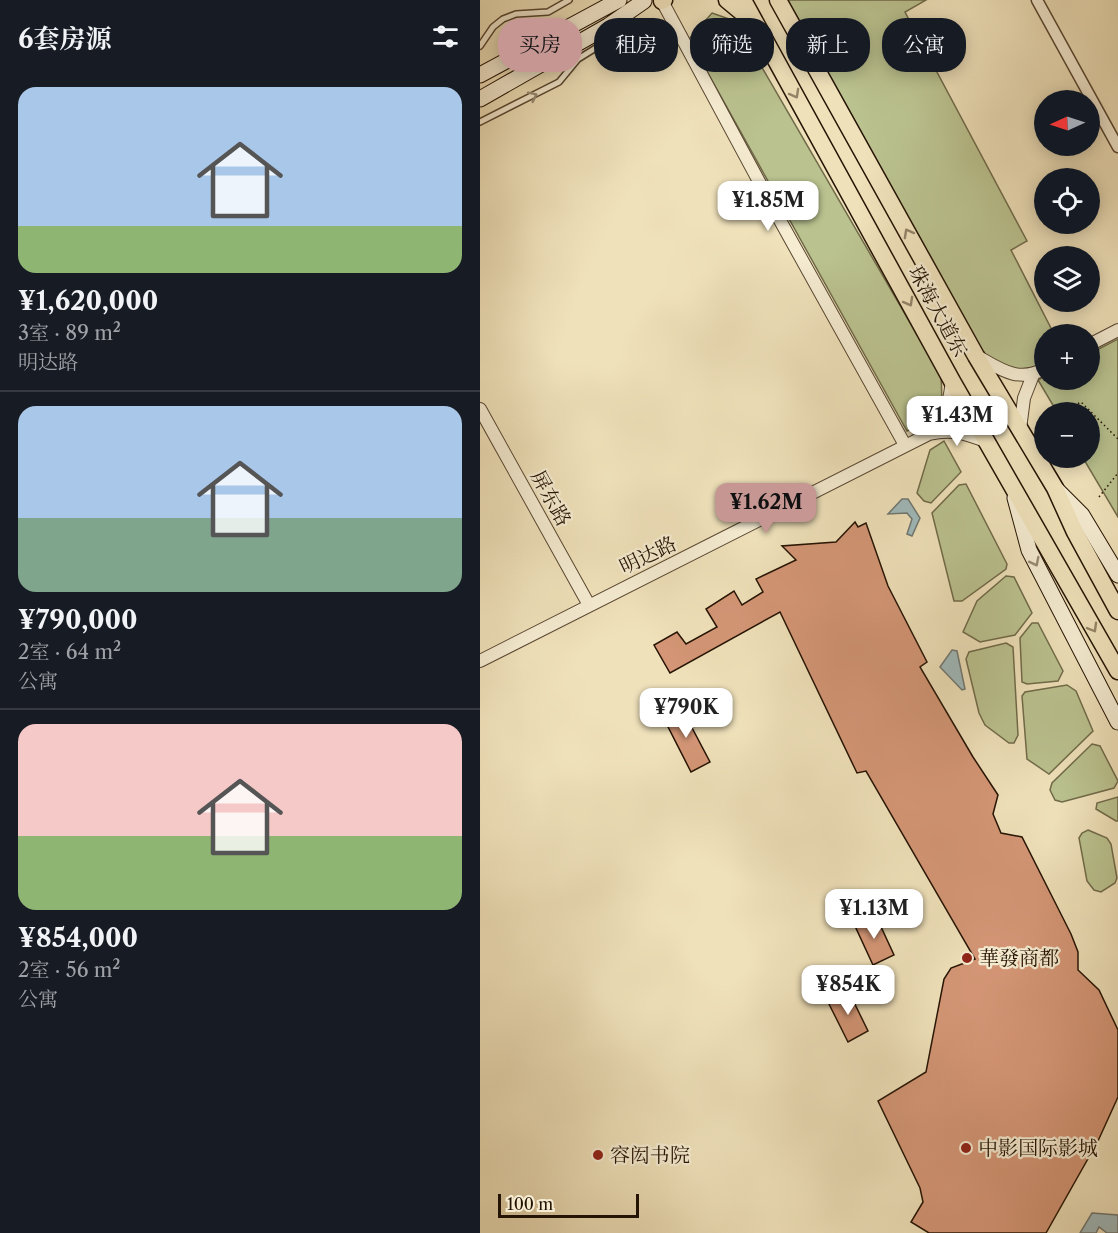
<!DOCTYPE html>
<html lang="zh">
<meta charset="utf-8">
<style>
:root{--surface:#171b24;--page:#242831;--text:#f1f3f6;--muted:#9ea1a6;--line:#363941;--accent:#c59692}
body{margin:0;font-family:"Libre Caslon Text","Noto Serif SC",serif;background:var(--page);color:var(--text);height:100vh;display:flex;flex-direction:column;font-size:22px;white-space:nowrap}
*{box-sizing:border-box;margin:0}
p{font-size:20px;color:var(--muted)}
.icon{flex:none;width:33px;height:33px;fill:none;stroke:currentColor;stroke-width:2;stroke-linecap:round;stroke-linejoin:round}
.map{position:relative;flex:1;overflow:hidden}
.side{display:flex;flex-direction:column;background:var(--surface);width:480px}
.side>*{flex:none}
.hud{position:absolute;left:18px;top:18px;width:530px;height:54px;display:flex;gap:12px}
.needle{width:39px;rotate:267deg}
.fabs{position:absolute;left:554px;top:90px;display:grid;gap:12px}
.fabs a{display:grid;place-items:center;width:66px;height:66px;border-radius:50%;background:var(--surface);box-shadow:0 3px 15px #0003;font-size:30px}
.scale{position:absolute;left:18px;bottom:15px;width:141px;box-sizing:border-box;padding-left:6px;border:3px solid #251303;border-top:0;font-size:16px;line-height:21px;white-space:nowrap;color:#251303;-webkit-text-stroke:4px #f5ecd2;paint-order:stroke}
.price{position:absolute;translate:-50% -51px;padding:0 14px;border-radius:12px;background:#fff;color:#222;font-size:20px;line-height:39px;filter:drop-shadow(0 2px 3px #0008)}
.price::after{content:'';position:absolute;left:50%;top:36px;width:18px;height:14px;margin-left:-9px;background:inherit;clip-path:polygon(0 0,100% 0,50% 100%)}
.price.active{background:var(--accent);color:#111}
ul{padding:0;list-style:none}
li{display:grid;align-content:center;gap:12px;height:318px;padding:0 18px}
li+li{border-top:2px solid var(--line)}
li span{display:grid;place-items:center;height:186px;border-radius:18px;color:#555}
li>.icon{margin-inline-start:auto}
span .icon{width:108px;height:108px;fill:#fffc;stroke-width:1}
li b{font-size:26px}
h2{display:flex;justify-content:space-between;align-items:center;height:72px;padding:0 18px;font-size:26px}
.tag{padding:0 21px;border-radius:24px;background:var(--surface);box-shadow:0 3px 15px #0003;font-size:21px;line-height:54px}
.tag.active{background:var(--accent);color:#111}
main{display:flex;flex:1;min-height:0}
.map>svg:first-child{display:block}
</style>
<main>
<section class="side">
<h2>6套房源<svg class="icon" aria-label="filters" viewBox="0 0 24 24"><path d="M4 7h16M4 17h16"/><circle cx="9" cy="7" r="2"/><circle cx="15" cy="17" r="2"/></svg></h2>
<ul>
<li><span style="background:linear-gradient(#a9c7e8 75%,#8fb573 0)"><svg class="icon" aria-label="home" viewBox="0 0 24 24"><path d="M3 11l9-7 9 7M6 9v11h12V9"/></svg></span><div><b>¥1,620,000</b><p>3室 · 89 m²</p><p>明达路</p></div></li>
<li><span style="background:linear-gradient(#a9c7e8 60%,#7fa58c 0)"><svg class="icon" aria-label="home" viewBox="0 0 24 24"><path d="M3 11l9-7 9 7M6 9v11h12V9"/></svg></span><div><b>¥790,000</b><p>2室 · 64 m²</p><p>公寓</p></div></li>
<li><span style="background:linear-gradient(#f6c9c9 60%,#8fb573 0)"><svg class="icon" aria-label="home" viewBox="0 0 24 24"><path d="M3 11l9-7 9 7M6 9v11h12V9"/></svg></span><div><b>¥854,000</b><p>2室 · 56 m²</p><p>公寓</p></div></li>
</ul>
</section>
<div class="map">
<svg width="638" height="1233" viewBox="0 0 638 1233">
<rect width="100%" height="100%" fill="#efe1ba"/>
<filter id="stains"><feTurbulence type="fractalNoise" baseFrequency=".00333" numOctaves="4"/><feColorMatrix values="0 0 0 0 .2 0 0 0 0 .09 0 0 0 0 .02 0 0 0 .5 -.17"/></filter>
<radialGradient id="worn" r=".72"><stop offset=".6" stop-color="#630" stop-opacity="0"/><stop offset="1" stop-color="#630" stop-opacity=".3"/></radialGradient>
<path fill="#bac28f" stroke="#706a49" stroke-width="1.5" d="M306,0H446L425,12L547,241L531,250L574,334H564V362C533,379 525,368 498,353Z
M232,13L255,21L461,376C463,415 463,414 427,431L209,39Z
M638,339V517L603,458H609V412H577L558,380L564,377V380H609V354Z
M464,441L481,472L451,503L444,501L437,493L450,450Z
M486,484L527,564L526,569L482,601H474L452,513L479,485Z
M526,576L534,577L552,613L535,635L500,642L483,632L497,601Z
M552,623H558L583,671L578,681L547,684L542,682L540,638Z
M526,643L533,647L538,735L534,743H529L505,725L499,713L486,659L489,652Z
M587,685L596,691L613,731L569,774L547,759L542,696L545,692Z
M612,744L620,746L638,781L634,788L582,802L575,800L570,790L572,783Z
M638,797V821H636L616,809L617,803Z
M608,830L627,838L631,844L637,878L635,883L621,892L614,890L607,881L599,838L602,833Z"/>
<path fill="#a0babb" stroke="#6f7771" stroke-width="1.5" d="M422,499H428L440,518L432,536L427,534L432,519L427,513L408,514Z
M472,650L477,651L485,689L482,690L460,667Z
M612,1213L638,1215V1233H627L619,1227L616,1233H600Z"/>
<path fill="#d49676" stroke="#251303" stroke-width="1.5" d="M375,522L378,527L386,523L408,586L447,662L440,667L493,757L518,795L513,814L521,833L542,837L591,934L598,952V970L619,990L638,1030V1097L618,1141L566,1233H449L431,1222L443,1202L440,1188L398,1101L446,1072L464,979L471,968L495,959L386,771L377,773L300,612L190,673L174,645L197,632L206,644L237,627L226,609L254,591L262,605L283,592L276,579L316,560L302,546L356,542Z
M200,705L230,762L211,772L182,715Z
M396,916L414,955L393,965L375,926Z
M368,990L388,1031L368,1042L347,1000Z"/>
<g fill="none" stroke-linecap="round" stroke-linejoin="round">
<g stroke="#584631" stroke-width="8">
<path id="service" d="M0,46L13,27L23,19L36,14L68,12L89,0
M0,122L79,82L98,59L127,41L142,24"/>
</g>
<g stroke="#584631" stroke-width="13">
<path id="minor" d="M557,0L638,147"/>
</g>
<g stroke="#584631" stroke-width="14">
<path id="tertiary" d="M182,1L297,215L425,445
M609,345L638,330
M497,356C520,369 538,383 564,369
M0,409L109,605
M540,429L544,398L553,375
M449,434C466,415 469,406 472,381
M0,661L449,434C472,429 484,433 505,441"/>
</g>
<g stroke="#251303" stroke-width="17">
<path id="secondary" d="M0,75L139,0
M0,99L128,26L164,1
M577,490L602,515L638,575
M535,498L549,550L638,722"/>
</g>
<g stroke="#251303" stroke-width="19">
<path id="trunk" d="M247,0L270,19
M263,0L472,381L638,671
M298,0L496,356L575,488L595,532L638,611
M182,1L184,0"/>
</g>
<path stroke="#251303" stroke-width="1.5" stroke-dasharray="1.5 3" stroke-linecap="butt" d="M582,412L601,402L638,439
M619,497L638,473"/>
<use href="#service" stroke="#f5ecd2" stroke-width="5"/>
<use href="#minor" stroke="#f5ecd2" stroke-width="10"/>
<use href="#tertiary" stroke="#f5ecd2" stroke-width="12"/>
<use href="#secondary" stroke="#f5ecd2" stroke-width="15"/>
<use href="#trunk" stroke="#efe1ba" stroke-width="16"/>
</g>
<defs><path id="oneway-chevron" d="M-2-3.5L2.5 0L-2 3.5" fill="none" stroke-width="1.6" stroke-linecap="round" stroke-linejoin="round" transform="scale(1.5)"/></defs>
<g stroke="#948468">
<use href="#oneway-chevron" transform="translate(315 94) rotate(61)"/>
<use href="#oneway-chevron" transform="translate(428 233) rotate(-119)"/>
<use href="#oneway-chevron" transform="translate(429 302) rotate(61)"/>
<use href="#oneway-chevron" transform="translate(613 628) rotate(60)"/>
</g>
<g stroke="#978a75">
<use href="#oneway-chevron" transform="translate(53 96) rotate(-26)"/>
<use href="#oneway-chevron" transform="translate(555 562) rotate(63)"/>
</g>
<g fill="#8f2418" stroke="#f5ecd2" stroke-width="2">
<circle cx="487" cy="958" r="6"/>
<circle cx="486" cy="1148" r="6"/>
<circle cx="118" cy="1155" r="6"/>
</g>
<g text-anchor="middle" stroke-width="4.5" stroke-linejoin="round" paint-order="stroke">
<g font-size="20" fill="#251303" stroke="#f5ecd2">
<text transform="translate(458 311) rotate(61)" y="7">珠海大道东</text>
<text transform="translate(71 498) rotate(61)" y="7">屏东路</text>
<text transform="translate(168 555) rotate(-26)" y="7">明达路</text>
</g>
<g font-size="20" fill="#251303" stroke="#f5ecd2" text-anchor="start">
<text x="499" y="965">華發商都</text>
<text x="498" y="1155">中影国际影城</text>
<text x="130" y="1162">容闳书院</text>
</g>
</g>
<rect width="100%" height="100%" filter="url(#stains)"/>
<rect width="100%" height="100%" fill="url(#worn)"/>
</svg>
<div class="fabs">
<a><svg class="needle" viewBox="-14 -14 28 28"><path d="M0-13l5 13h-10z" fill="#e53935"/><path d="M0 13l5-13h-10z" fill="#9ea1a6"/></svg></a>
<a><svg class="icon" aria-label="locate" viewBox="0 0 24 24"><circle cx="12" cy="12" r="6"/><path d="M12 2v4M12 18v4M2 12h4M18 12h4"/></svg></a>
<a><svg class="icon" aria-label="layers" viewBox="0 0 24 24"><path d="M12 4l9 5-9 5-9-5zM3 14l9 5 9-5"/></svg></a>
<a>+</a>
<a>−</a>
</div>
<div class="scale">100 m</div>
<b class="price" style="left:288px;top:232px">¥1.85M</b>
<b class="price" style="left:477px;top:447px">¥1.43M</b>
<b class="price active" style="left:286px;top:534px">¥1.62M</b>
<b class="price" style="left:206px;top:739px">¥790K</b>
<b class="price" style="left:394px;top:940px">¥1.13M</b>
<b class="price" style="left:368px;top:1016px">¥854K</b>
<div class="hud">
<a class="tag active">买房</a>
<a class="tag">租房</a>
<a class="tag">筛选</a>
<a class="tag">新上</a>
<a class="tag">公寓</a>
</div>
</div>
</main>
